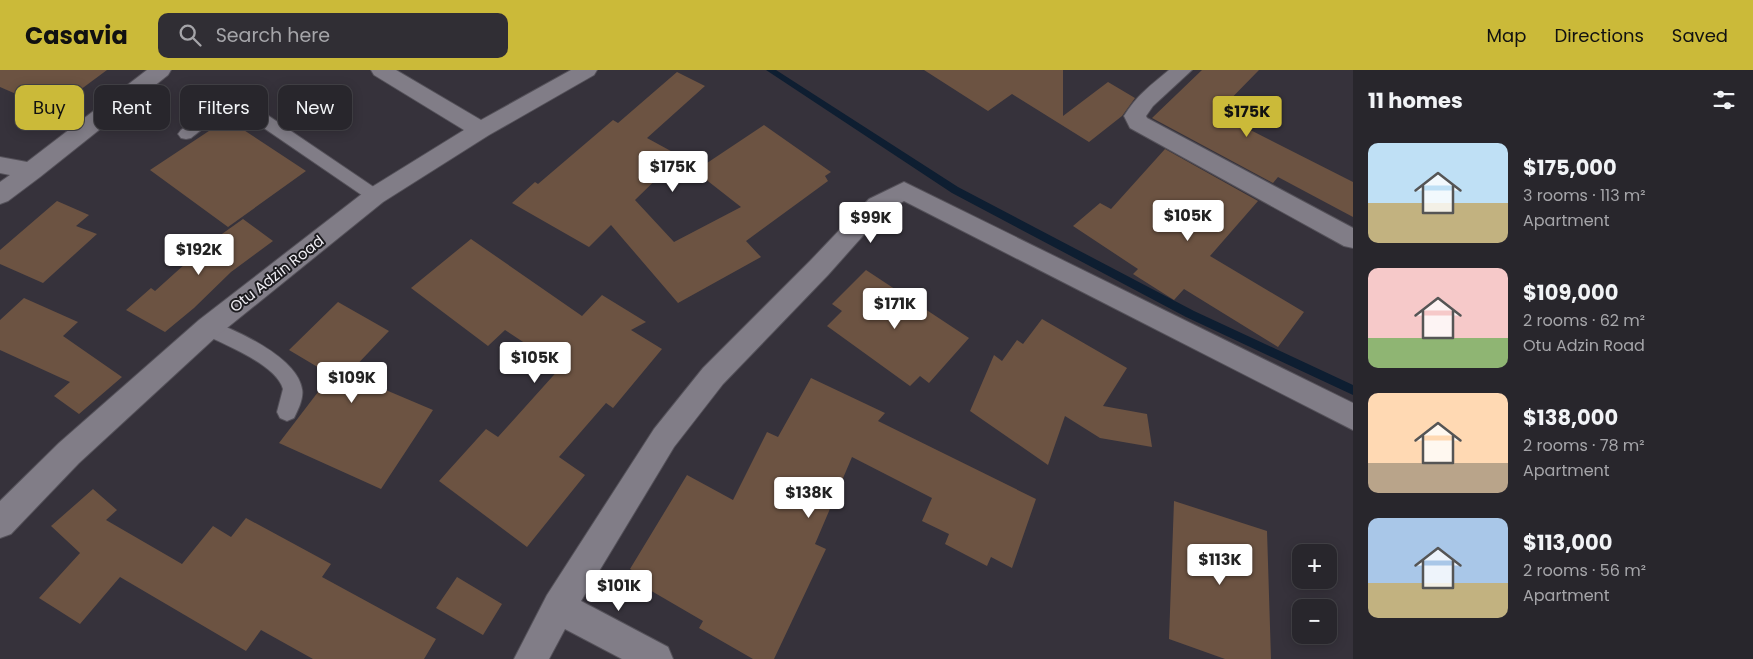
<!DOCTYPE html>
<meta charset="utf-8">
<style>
:root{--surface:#28262c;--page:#302e34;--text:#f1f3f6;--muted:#a5a5a9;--line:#444348;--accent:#cbba39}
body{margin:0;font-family:Poppins,sans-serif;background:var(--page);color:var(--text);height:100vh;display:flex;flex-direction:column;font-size:19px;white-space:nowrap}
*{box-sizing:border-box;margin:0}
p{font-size:16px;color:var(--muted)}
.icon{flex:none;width:28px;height:28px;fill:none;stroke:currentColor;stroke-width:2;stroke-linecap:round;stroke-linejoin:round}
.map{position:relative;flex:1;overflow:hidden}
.side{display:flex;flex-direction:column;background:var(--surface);width:400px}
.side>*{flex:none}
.hud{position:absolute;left:15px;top:15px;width:475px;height:45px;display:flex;gap:10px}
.tools{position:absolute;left:1292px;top:474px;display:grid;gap:10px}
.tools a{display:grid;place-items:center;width:45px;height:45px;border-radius:10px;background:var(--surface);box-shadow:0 2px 12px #0003,0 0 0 1px var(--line);font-size:25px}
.price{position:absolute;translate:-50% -42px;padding:0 11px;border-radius:5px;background:#fff;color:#222;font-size:16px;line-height:32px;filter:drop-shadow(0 1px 2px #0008)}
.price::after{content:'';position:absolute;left:50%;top:30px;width:15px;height:11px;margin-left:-8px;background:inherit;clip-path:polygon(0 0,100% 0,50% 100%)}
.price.active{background:var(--accent);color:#111}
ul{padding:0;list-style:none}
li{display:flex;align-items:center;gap:15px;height:125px;padding:0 15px}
li span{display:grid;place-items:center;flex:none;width:140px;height:100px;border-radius:10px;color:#555}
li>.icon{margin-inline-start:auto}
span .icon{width:60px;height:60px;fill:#fffc;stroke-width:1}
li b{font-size:21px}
h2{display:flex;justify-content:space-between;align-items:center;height:60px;padding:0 15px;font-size:21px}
.tag{padding:0 18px;border-radius:10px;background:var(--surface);box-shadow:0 2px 12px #0003,0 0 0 1px var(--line);font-size:18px;line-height:45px}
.tag.active{background:var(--accent);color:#111}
header{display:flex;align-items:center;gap:30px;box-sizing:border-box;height:70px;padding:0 25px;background:var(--accent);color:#111}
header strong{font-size:24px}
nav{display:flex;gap:28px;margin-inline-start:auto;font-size:18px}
.search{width:350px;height:45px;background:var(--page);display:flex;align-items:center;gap:12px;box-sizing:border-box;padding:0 18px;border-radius:10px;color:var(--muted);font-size:19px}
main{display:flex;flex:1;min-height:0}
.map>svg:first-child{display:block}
</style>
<header>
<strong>Casavia</strong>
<div class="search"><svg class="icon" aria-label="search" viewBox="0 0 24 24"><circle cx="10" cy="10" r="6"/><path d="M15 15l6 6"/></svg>Search here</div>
<nav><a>Map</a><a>Directions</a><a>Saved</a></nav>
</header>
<main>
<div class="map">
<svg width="1353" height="589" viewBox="0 0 1353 589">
<rect width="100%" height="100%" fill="#36323b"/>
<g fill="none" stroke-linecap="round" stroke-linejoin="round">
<path fill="#0e1e31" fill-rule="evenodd" d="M766,0H776L958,117L1194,241L1353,315V325L1186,247L952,123Z"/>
</g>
<path fill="#6c5342" d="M0,0H107L53,40L0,17Z
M924,0H1063V46L1108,12L1135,28L1122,46L1089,72L1012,24L988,41Z
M1202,0H1259L1217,43L1353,112V147L1278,107L1273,113L1152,48Z
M677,2L705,16L647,68L680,86L635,130L674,172L741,137L695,101L764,55L831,102L825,106L828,111L746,171L761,187L678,233L611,155L589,177L512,133L535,112L538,114L613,50L618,53Z
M227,49L306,101L228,157L150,100Z
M1165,79L1258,131L1210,186L1304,242L1278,277L1184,219L1174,230L1133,204L1138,199L1073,156L1100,133L1111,139Z
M57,131L89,145L76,156L97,164L43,213L0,194V180Z
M243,149L273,171L231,202L194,238L165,262L126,240L151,218L155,221L205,176Z
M471,169L582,246L602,225L646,252L631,260L662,279L613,338L606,333L559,387L585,405L527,477L439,411L486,359L498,367L561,297L505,260L488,276L411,218Z
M866,200L969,268L929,313L920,306L910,316L827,256L842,241L832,234Z
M24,228L78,252L63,266L122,307L79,344L54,326L70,312L0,280V250Z
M338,232L389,261L348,304L433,340L381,419L279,373L331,305L289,280Z
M1042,249L1127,298L1103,336L1147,344L1152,377L1100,368L1065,346L1048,395L970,341L994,285L1002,291L1017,270L1023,274Z
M811,308L885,343L878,351L1036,429L1012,498L991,487L987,496L945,474L949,464L922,451L932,428L852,387L815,474L826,479L774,589H753L699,558L703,551L636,512L640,505L630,499L687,405L733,430L767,362L778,367Z
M93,419L117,440L106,450L182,494L213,456L231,467L246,448L331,494L322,507L436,569L424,589H313L261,560L246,581L120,507L80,554L39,528L80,483L51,456Z
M1174,431L1267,461L1271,589H1225L1169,569Z
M457,507L502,534L483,565L436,538Z"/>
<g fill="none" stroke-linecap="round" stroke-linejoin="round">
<g stroke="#545159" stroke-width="2">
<path id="service" d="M231,30L248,32L381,122L383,126L381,130L375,132L369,130L239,41C223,39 205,58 191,68L186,69L181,68L178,64L181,60L215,36Z
M208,250C236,260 297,287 302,319C304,328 298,340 294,348L287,351L280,348L277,342L283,319C276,294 224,275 202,263L199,258L202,253Z"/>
</g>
<g stroke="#545159" stroke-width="2">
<path id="minor" d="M147,0H171L168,5L40,107L8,131L0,134V112L10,105L0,103V87L27,92Z
M371,0H396L481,50L571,0H597L594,5L489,65L383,132L217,266L79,393L11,464L0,468V431L59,373L199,250L367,120L464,60L374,5Z
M1169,0H1192L1153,36L1146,46L1147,48L1353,158V178L1344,176L1130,58L1124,46C1136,26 1151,15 1169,0Z
M904,112L1353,333V360L904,131L885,141L828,205L723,314L674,377L581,531L668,577L673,589H622L565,559L549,589H514L547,525L654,359L703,298L810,191L869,129Z"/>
</g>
<use href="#service" fill="#817d87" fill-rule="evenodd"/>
<use href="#minor" fill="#817d87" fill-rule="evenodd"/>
</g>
<g text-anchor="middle" stroke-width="4" stroke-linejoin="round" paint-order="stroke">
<g font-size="15" fill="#f0eef4" stroke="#1c1b1f">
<text transform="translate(277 204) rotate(-38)" y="5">Otu Adzin Road</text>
</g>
</g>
</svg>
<div class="tools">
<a>+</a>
<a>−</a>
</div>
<b class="price active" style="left:1247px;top:68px">$175K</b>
<b class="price" style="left:673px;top:123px">$175K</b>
<b class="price" style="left:1188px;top:172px">$105K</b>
<b class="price" style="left:871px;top:174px">$99K</b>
<b class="price" style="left:199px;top:206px">$192K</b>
<b class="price" style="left:895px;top:260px">$171K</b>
<b class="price" style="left:535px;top:314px">$105K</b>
<b class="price" style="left:352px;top:334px">$109K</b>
<b class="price" style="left:809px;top:449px">$138K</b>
<b class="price" style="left:1220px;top:516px">$113K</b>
<b class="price" style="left:619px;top:542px">$101K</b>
<div class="hud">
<a class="tag active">Buy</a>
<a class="tag">Rent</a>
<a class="tag">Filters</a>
<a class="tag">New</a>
</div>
</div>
<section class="side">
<h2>11 homes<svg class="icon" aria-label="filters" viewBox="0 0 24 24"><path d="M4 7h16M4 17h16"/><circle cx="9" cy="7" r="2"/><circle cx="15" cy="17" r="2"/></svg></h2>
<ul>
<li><span style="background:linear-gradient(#bfe0f5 60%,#c2b280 0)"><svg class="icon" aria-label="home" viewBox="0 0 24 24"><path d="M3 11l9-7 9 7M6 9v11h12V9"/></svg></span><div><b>$175,000</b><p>3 rooms · 113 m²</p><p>Apartment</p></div></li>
<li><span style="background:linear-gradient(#f6c9c9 70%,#8fb573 0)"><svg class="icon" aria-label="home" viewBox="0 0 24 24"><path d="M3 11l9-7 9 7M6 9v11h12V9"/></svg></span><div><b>$109,000</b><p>2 rooms · 62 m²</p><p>Otu Adzin Road</p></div></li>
<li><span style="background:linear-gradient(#ffd9b3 70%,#b9a48a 0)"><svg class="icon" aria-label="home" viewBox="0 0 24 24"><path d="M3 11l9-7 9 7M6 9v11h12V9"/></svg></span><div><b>$138,000</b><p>2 rooms · 78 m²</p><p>Apartment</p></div></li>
<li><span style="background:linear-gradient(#a9c7e8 65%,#c2b280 0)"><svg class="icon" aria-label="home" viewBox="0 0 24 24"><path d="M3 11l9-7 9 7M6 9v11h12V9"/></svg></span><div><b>$113,000</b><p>2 rooms · 56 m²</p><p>Apartment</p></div></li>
</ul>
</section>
</main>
